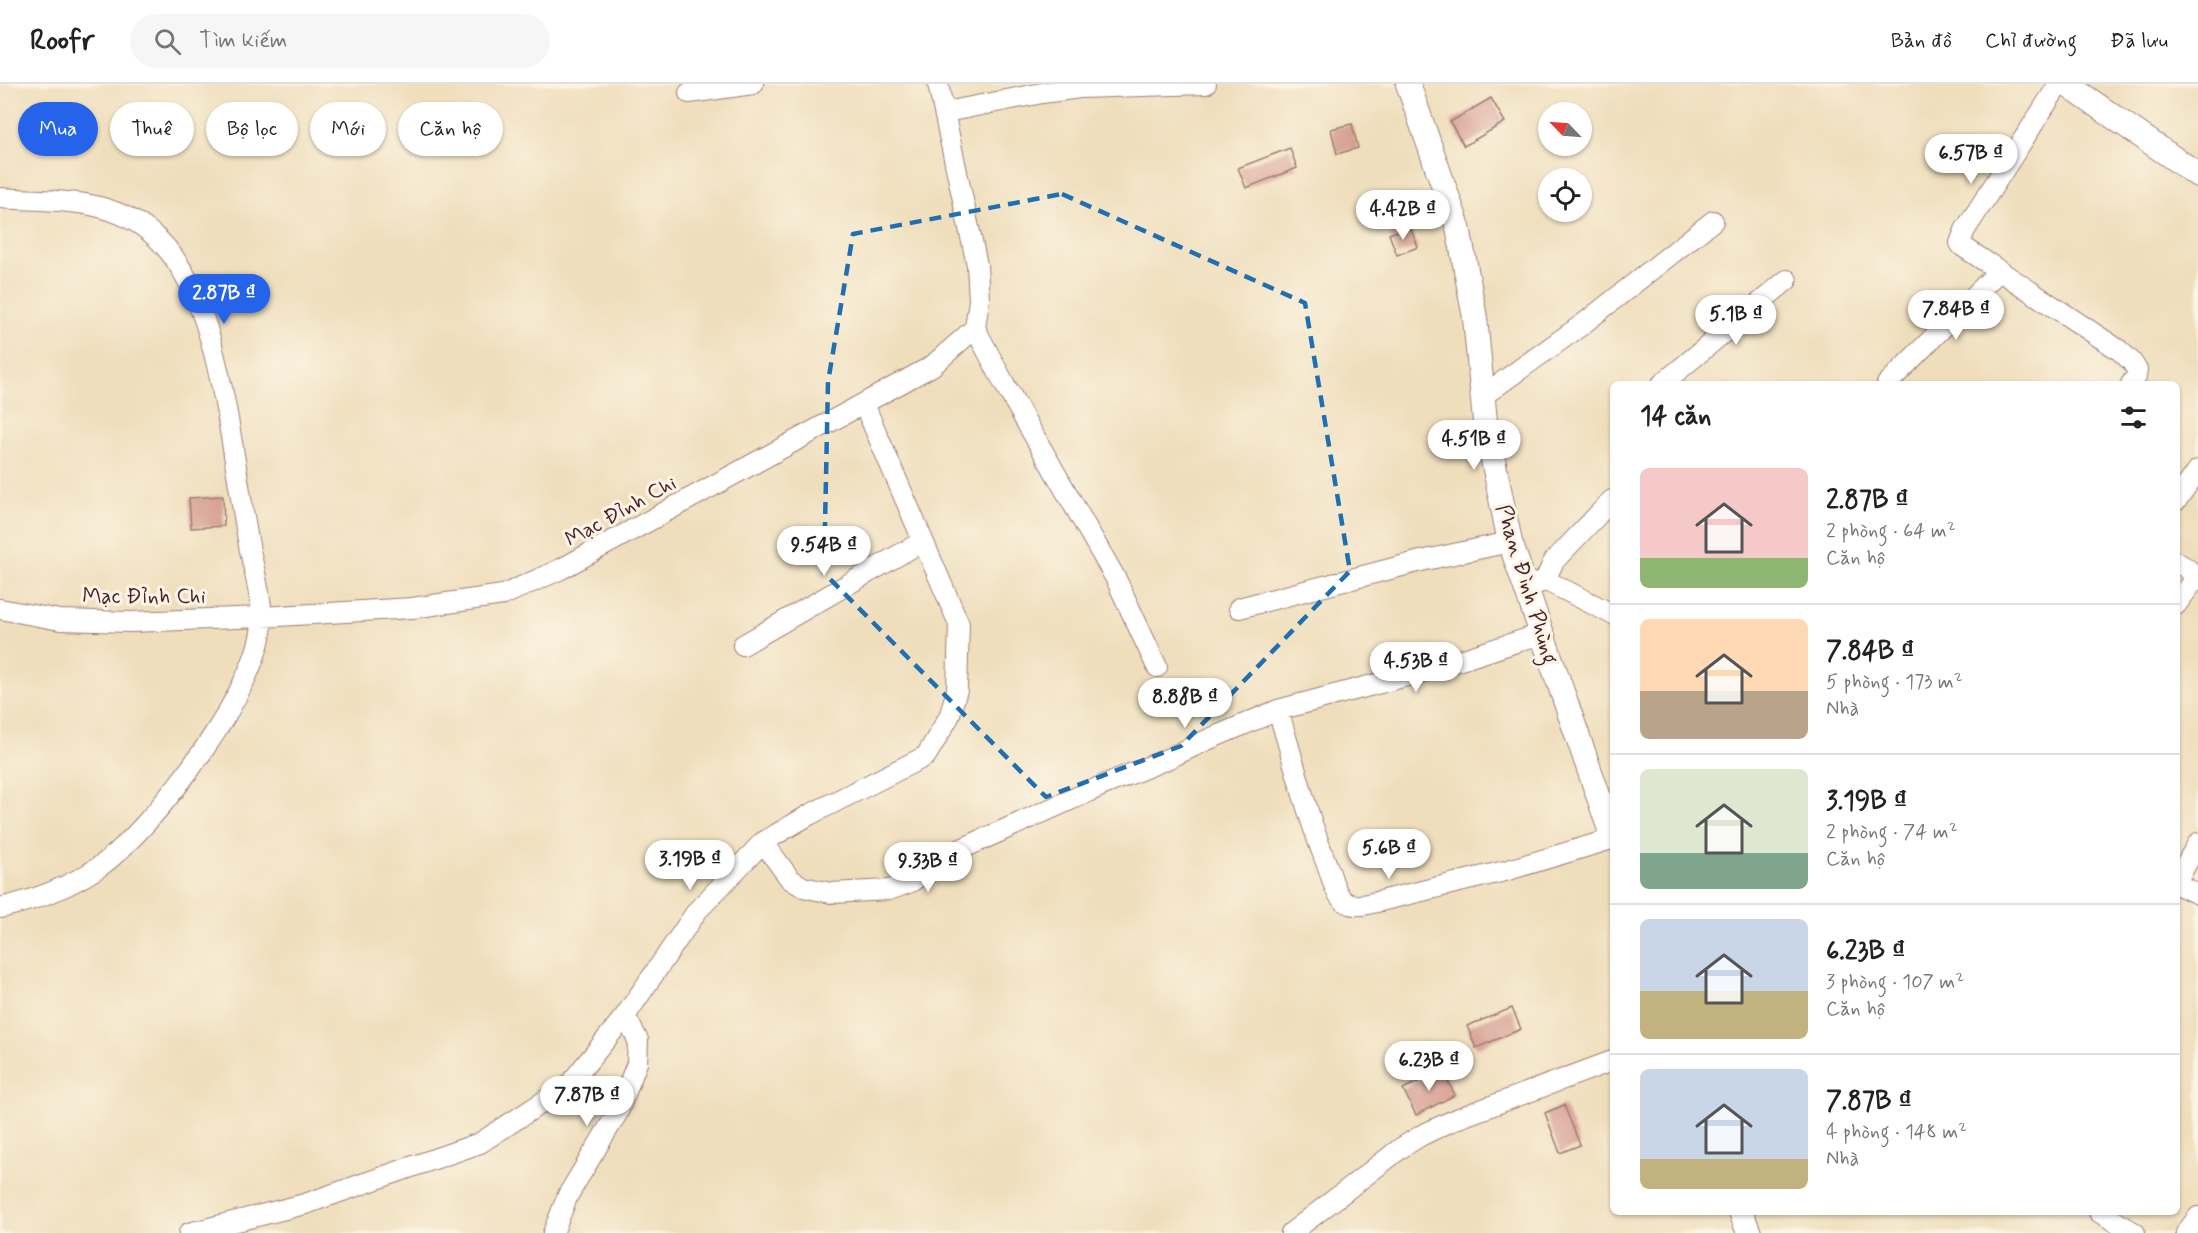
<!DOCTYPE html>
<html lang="vi">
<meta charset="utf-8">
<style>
:root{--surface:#fff;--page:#f6f6f6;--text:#222;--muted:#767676;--line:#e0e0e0;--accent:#2563eb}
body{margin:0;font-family:Mynerve,sans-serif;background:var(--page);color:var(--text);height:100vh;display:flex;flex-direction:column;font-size:22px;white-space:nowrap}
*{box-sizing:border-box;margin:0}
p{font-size:20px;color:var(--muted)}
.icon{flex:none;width:33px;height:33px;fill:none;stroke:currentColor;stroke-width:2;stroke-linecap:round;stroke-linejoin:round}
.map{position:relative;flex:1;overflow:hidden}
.details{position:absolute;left:1610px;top:297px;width:570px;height:834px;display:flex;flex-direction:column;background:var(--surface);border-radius:9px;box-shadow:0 2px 4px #0004}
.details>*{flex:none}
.banner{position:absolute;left:18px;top:18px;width:570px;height:54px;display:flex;gap:12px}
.needle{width:39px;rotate:295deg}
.fabs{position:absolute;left:1538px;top:18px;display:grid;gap:12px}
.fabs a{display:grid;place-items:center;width:54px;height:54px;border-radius:50%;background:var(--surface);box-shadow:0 2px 4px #0004;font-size:30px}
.price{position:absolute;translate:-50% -51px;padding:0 14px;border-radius:21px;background:#fff;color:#222;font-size:20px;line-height:39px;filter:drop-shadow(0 2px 3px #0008)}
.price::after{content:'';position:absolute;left:50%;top:36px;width:18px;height:14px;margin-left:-9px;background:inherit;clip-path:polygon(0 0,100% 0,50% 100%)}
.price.current{background:var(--accent);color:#fff}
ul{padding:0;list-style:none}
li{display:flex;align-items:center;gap:18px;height:150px;padding:0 30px}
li+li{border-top:2px solid var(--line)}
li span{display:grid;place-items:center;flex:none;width:168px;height:120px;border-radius:9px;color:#555}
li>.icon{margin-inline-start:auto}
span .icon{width:72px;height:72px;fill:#fffc;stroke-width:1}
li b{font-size:26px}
h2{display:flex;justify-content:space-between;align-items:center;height:72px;padding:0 30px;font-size:26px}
.tag{padding:0 21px;border-radius:27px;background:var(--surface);box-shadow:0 2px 4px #0004;font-size:21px;line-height:54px}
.tag.current{background:var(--accent);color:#fff}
header{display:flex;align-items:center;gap:36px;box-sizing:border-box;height:84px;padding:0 30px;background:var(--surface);border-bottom:2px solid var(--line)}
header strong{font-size:28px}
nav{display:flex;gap:33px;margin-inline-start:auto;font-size:21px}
.search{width:420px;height:54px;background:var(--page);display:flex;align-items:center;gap:15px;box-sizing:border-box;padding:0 21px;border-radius:33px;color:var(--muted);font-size:22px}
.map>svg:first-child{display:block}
</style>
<header>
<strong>Roofr</strong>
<div class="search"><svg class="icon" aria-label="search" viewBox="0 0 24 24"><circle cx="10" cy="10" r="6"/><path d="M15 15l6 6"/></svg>Tìm kiếm</div>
<nav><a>Bản đồ</a><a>Chỉ đường</a><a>Đã lưu</a></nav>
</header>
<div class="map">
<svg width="2198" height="1149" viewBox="0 0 2198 1149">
<rect width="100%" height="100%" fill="#fcf5e5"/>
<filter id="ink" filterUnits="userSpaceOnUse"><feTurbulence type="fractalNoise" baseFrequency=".0167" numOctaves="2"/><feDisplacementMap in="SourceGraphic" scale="12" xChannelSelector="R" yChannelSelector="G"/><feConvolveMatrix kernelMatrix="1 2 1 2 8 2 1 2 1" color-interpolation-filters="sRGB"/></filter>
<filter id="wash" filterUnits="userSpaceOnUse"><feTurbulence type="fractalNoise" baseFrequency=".008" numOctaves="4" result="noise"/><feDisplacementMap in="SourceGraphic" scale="24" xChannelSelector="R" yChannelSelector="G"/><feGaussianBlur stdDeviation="1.35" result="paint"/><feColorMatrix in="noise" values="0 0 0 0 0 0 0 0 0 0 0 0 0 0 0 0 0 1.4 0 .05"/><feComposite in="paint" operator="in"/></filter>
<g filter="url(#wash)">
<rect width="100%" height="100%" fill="#efdebc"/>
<g id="blocks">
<path fill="#d49a8e" d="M1491,14L1505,38L1464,62L1450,38Z
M1352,40L1358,64L1337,70L1331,45Z
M1290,64L1297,84L1246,104L1238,84Z
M1410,143L1418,163L1397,171L1389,150Z
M223,412L224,442L191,444L189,414Z
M1512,924L1521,945L1476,964L1467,942Z
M1442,986L1455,1011L1416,1031L1403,1005Z
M1564,1021L1580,1061L1560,1069L1545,1029Z"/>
</g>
</g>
<g filter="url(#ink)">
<use href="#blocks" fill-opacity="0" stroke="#9c7e74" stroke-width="1.5"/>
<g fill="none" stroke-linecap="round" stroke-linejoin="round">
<g stroke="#9c7e74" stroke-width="22">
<path id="minor" d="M2059,0L1965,146L1960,159L1962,162L2119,266L2131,277L2137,286L2136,293L2131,300
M689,9L753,0
M946,28L1042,9L1080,4L1206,0
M0,114C53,118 106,112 150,148C200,188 217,275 228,335C235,375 241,415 248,456C252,479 261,510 262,533C265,599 152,746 99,783C69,803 36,816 0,824
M975,244L1005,301L1116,495L1157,583
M1662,300L1787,196
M1887,300L1999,187
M1484,311L1583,240L1713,137
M2176,417L2198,386
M2176,478C2185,483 2193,486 2194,497L2176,521
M1545,496L1612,530
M1526,505L1545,496L1554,477L1612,416
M1239,524L1421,477L1510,458
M0,525L60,536L130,538L262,533L412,524L503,511L561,485L932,282L975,244L979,216L977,181L938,0
M743,561L923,457
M1278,626C1294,679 1308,734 1329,786C1332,795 1335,808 1342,815C1349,823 1359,822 1368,820L1505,787L1612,755
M763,758L790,795L803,803L831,809L889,806L911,798L950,770L1106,700L1167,675L1207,656L1278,626L1433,585L1541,550
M2176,798L2198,759
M2176,800L2198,810
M2099,1128L2135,1149
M189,1149L305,1120L480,1059L569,1001L625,932L697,827L763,758L809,731L926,672L949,633L957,606L959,540L864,320
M553,1149L568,1111L618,1028L637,979L638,956L625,932
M1291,1149L1401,1064L1422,1051L1456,1035L1612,977
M2186,1149L2198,1133"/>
</g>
<g stroke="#9c7e74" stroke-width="26">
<path id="tertiary" d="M1408,0L1458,143L1475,234L1485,337L1510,458L1612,751
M2066,0L2198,91
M1741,1128L1749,1149"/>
</g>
<use href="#minor" stroke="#fff" stroke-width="20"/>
<use href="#tertiary" stroke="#fff" stroke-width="24"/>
</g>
</g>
<path fill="none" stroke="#1f6fb2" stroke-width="4.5" stroke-dasharray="12 8" stroke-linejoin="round" d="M1062,110L1305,219L1350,487L1181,662L1046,713L824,489L828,298L853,150Z"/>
<g text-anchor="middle" stroke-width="6" stroke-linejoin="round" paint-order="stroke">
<g font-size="22" fill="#4a1f2b" stroke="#fcf5e5">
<text transform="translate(620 426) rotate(-29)" y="8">Mạc Đỉnh Chi</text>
<text transform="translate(1528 500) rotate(73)" y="8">Phan Đình Phùng</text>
<text x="144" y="519">Mạc Đỉnh Chi</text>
</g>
</g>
</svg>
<div class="fabs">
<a><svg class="needle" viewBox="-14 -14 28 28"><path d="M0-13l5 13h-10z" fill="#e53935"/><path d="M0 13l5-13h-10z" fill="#767676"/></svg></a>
<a><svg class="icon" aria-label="locate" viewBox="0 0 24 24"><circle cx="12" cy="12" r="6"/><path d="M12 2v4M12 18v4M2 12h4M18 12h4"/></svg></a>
</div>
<b class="price" style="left:1971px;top:101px">6.57B ₫</b>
<b class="price" style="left:1403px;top:157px">4.42B ₫</b>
<b class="price current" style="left:224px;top:241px">2.87B ₫</b>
<b class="price" style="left:1956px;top:257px">7.84B ₫</b>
<b class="price" style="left:1736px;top:262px">5.1B ₫</b>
<b class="price" style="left:1474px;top:387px">4.51B ₫</b>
<b class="price" style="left:824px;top:493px">9.54B ₫</b>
<b class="price" style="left:1416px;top:609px">4.53B ₫</b>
<b class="price" style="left:1185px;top:645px">8.88B ₫</b>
<b class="price" style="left:1389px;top:796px">5.6B ₫</b>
<b class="price" style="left:690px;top:807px">3.19B ₫</b>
<b class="price" style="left:928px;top:809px">9.33B ₫</b>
<b class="price" style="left:1429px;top:1008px">6.23B ₫</b>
<b class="price" style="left:587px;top:1043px">7.87B ₫</b>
<div class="banner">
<a class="tag current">Mua</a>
<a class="tag">Thuê</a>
<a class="tag">Bộ lọc</a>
<a class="tag">Mới</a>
<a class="tag">Căn hộ</a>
</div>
<section class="details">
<h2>14 căn<svg class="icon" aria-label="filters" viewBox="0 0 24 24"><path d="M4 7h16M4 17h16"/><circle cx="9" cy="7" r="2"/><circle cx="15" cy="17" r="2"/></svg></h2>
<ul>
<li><span style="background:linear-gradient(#f6c9c9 75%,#8fb573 0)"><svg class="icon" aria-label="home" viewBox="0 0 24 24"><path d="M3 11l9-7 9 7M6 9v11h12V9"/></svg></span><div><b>2.87B ₫</b><p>2 phòng · 64 m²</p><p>Căn hộ</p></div></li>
<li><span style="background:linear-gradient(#ffd9b3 60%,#b9a48a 0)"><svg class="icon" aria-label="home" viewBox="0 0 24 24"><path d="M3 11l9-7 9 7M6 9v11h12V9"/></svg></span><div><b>7.84B ₫</b><p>5 phòng · 173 m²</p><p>Nhà</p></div></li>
<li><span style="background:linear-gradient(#dfe7d0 70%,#7fa58c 0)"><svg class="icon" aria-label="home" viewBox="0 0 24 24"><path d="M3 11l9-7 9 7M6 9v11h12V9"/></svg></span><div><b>3.19B ₫</b><p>2 phòng · 74 m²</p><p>Căn hộ</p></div></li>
<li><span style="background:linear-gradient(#c9d6e8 60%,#c2b280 0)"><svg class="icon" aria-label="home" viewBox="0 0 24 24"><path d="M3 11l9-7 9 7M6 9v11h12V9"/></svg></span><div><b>6.23B ₫</b><p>3 phòng · 107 m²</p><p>Căn hộ</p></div></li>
<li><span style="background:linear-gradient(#c9d6e8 75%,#c2b280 0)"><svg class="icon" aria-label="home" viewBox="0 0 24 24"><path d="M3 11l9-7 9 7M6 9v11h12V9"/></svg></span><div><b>7.87B ₫</b><p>4 phòng · 148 m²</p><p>Nhà</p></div></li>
</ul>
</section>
</div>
